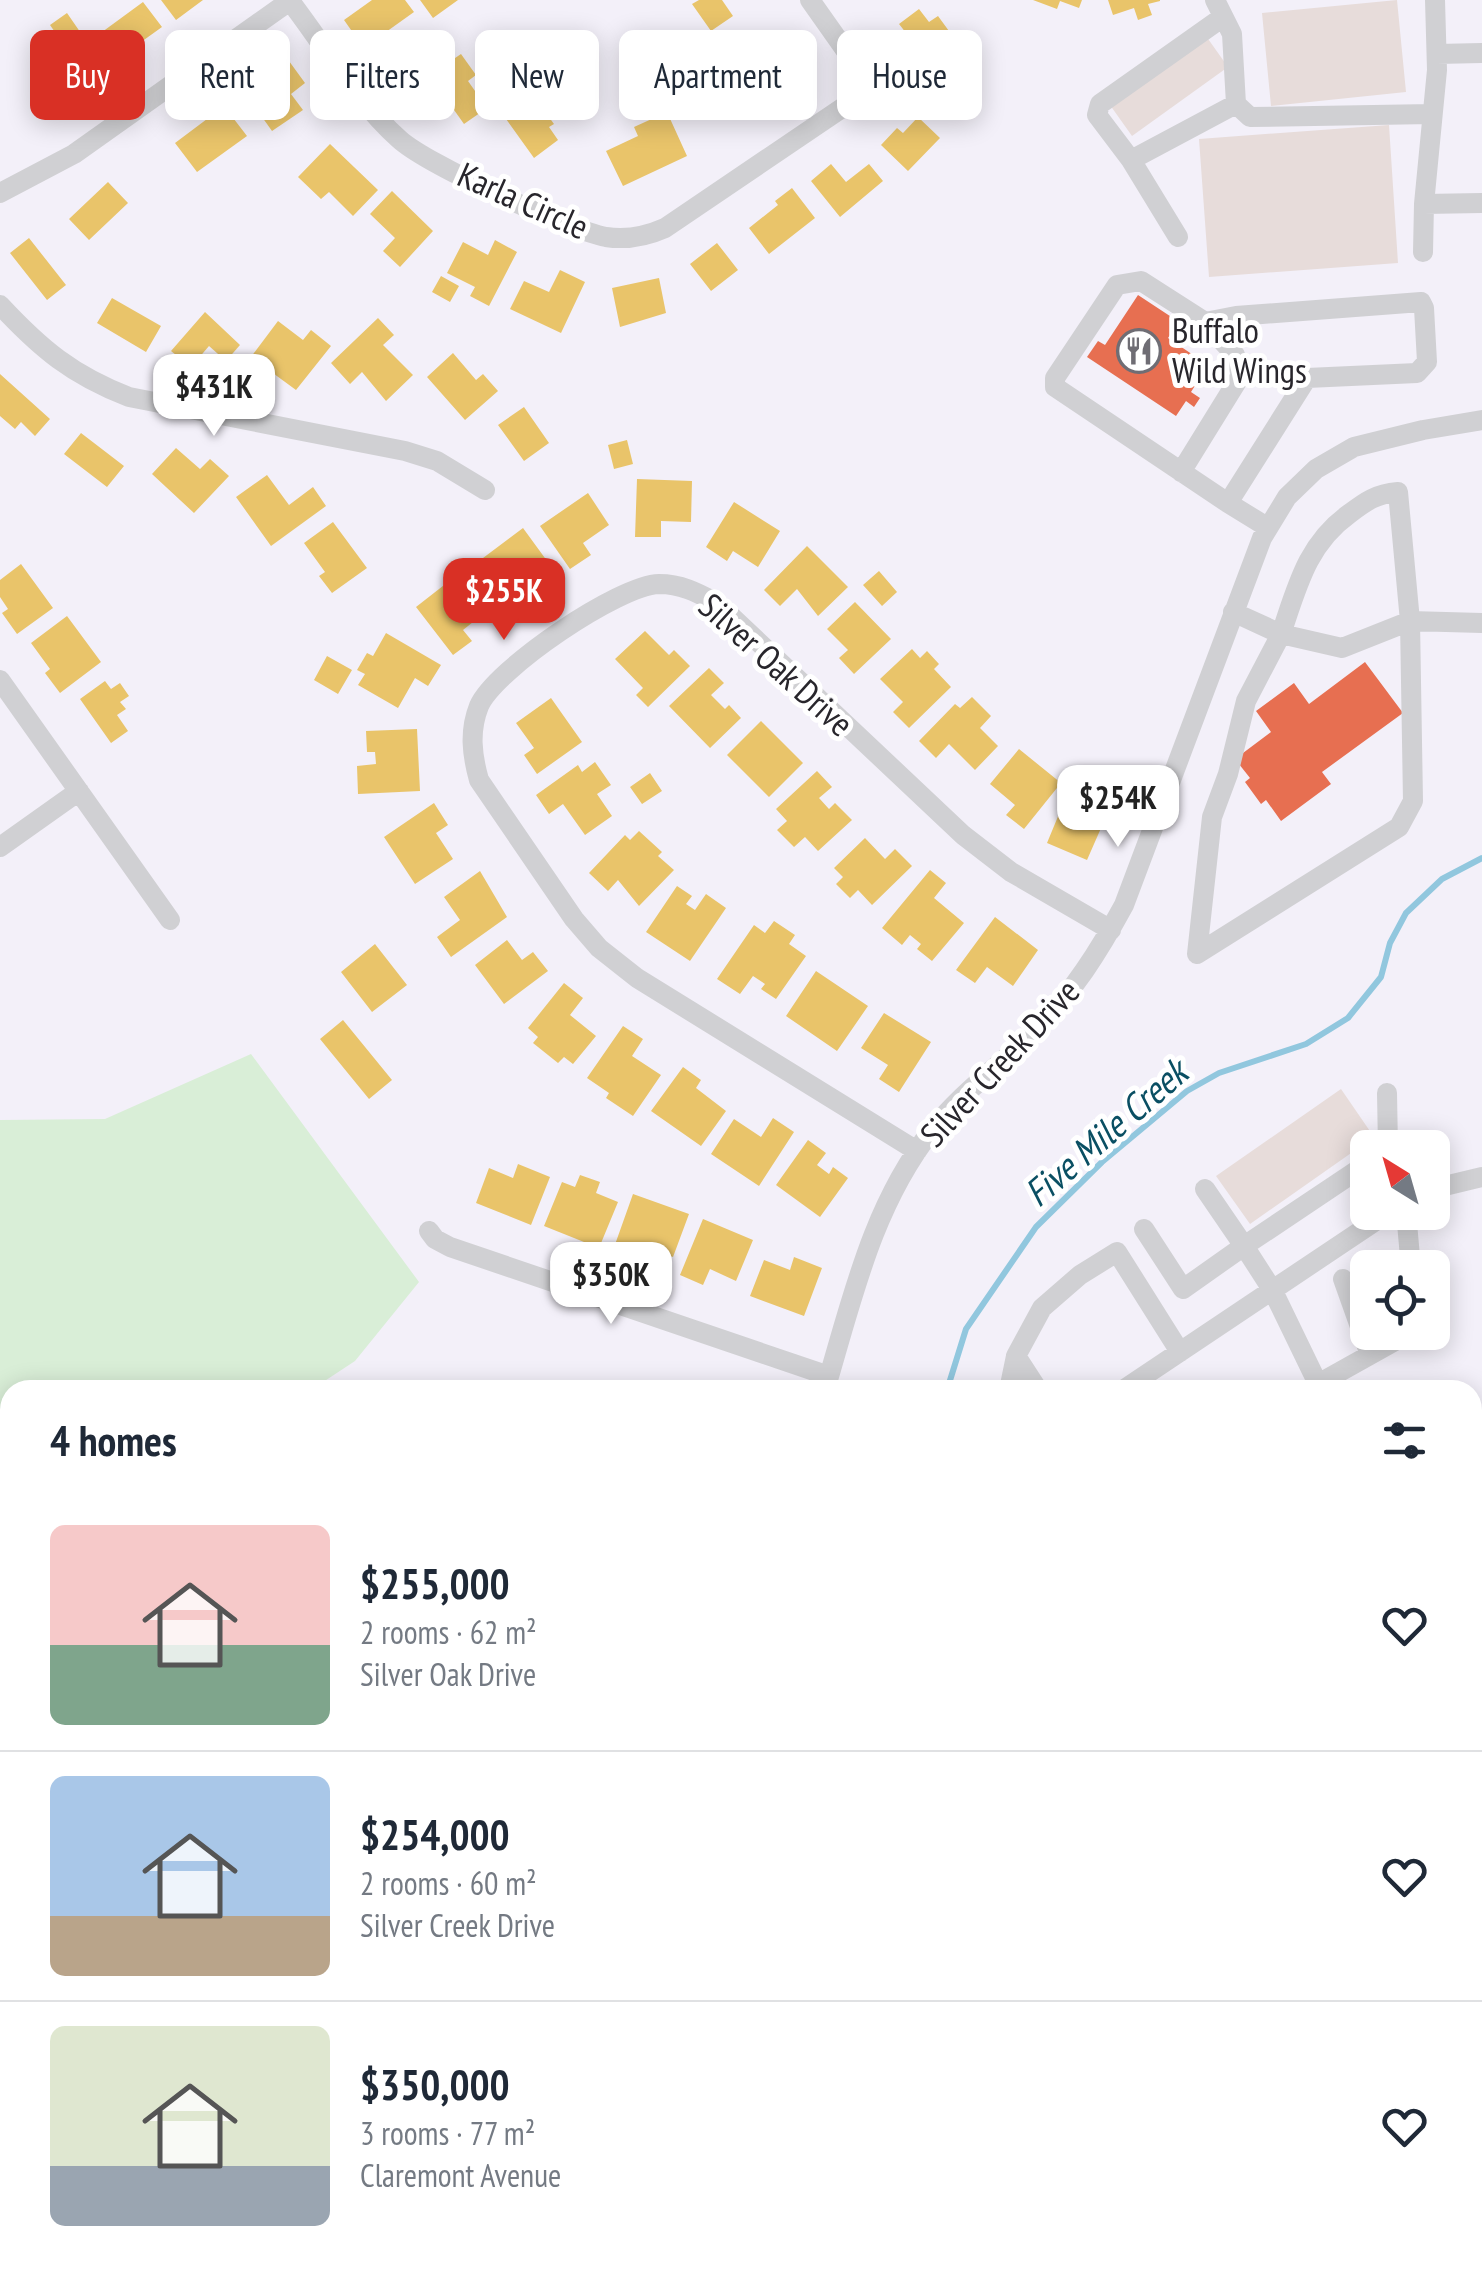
<!DOCTYPE html>
<meta charset="utf-8">
<style>
:root{--surface:#fff;--page:#f2f2f3;--text:#1f2937;--muted:#747a83;--line:#e0e1e3;--accent:#d93025}
body{margin:0;font-family:"PT Sans Narrow",sans-serif;background:var(--page);color:var(--text);height:100vh;display:flex;flex-direction:column;font-size:38px;white-space:nowrap}
*{box-sizing:border-box;margin:0}
p{font-size:32px;color:var(--muted)}
.icon{flex:none;width:55px;height:55px;fill:none;stroke:currentColor;stroke-width:2;stroke-linecap:round;stroke-linejoin:round}
.map{position:relative;flex:1;overflow:hidden}
.panel{position:absolute;left:0px;top:1380px;width:1482px;height:892px;display:flex;flex-direction:column;background:var(--surface);border-radius:30px 30px 0 0;box-shadow:0 5px 25px #0003}
.panel>*{flex:none}
.hud{position:absolute;left:30px;top:30px;width:1422px;height:90px;display:flex;gap:20px}
.needle{width:65px;rotate:323deg}
.buttons{position:absolute;left:1350px;top:1130px;display:grid;gap:20px}
.buttons a{display:grid;place-items:center;width:100px;height:100px;border-radius:15px;background:var(--surface);box-shadow:0 5px 25px #0003;font-size:50px}
.price{position:absolute;translate:-50% -85px;padding:0 22px;border-radius:20px;background:#fff;color:#222;font-size:32px;line-height:65px;filter:drop-shadow(0 2px 5px #0008)}
.price::after{content:'';position:absolute;left:50%;top:60px;width:30px;height:22px;margin-left:-15px;background:inherit;clip-path:polygon(0 0,100% 0,50% 100%)}
.price.selected{background:var(--accent);color:#fff}
ul{padding:0;list-style:none}
li{display:flex;align-items:center;gap:30px;height:250px;padding:0 50px}
li+li{border-top:2px solid var(--line)}
li span{display:grid;place-items:center;flex:none;width:280px;height:200px;border-radius:15px;color:#555}
li>.icon{margin-inline-start:auto}
span .icon{width:120px;height:120px;fill:#fffc;stroke-width:1}
li b{font-size:42px}
h2{display:flex;justify-content:space-between;align-items:center;height:120px;padding:0 50px;font-size:42px}
.tag{padding:0 35px;border-radius:15px;background:var(--surface);box-shadow:0 5px 25px #0003;font-size:35px;line-height:90px}
.tag.selected{background:var(--accent);color:#fff}
.map>svg:first-child{display:block}
</style>
<div class="map">
<svg width="1482" height="2271" viewBox="0 0 1482 2271">
<rect width="100%" height="100%" fill="#f3f0f9"/>
<path fill="#d9eed7" d="M251,1054L419,1282L355,1361L311,1390H10V1591L0,1598V1120L105,1119Z"/>
<path fill="#e9c46a" d="M161,0H203L176,20Z
M372,0H405L414,12L386,32L392,41L380,50L373,40L363,47L344,20Z
M420,0H458L433,18Z
M699,0H722L733,16L711,31L692,4Z
M1033,0H1082L1079,8L1060,1L1057,9Z
M1108,0H1160V1L1148,4L1152,15L1138,20L1134,8L1113,15Z
M143,2L162,27L116,60L98,35Z
M919,9L929,22L938,16L957,42L919,70L901,44L910,38L899,24Z
M67,13L96,55L50,87L32,61L61,41L50,25Z
M785,38L804,53L760,107L738,89L756,67L752,64L765,48L772,54Z
M461,54L476,75L468,81L487,108L464,124L447,100L429,112L412,87Z
M289,61L305,83L291,94L303,110L272,131L245,93Z
M530,91L554,124L549,127L558,140L534,158L501,112Z
M227,110L247,136L197,172L175,143L211,116L214,120Z
M667,112L687,156L623,186L606,151L638,136L634,127Z
M918,117L940,138L908,171L881,145L897,128L903,133Z
M330,144L378,190L353,216L329,192L321,199L298,177Z
M831,164L846,182L869,164L883,181L840,217L811,181Z
M108,182L128,203L89,240L69,219Z
M792,188L815,218L769,254L749,228L778,205L775,201Z
M392,191L433,231L400,267L383,251L395,238L370,214Z
M29,238L66,285L47,300L10,253Z
M495,240L517,252L489,306L470,296L475,287L447,273L463,242L488,255Z
M717,243L738,270L711,291L690,264Z
M560,270L585,282L561,333L510,309L524,281L549,292Z
M441,276L459,286L450,302L432,292Z
M659,278L666,313L620,327L612,288Z
M112,298L161,326L146,352L97,323Z
M205,312L240,345L226,361L209,346L191,367L171,351Z
M378,318L394,335L383,345L413,375L386,401L362,372L350,384L331,363Z
M278,321L303,340L311,330L331,346L296,390L251,357Z
M453,353L476,380L483,374L498,391L465,420L427,377Z
M0,374L50,419L35,436L21,422L15,429L0,416Z
M524,407L549,443L524,461L498,425Z
M81,433L124,466L107,487L64,454Z
M627,440L633,464L614,469L608,445Z
M176,448L200,469L210,459L229,476L194,513L152,474Z
M267,475L289,505L313,487L326,506L271,546L236,497Z
M637,479L692,481L691,522L661,521V537H635Z
M588,493L609,525L583,543L591,555L570,569L540,526Z
M734,502L780,531L758,567L733,551L727,561L706,547Z
M333,522L367,568L332,593L319,576L325,572L304,543Z
M523,528L550,565L524,583L532,594L514,608L479,561Z
M807,546L848,587L818,616L797,589L780,606L764,590Z
M21,564L53,608L17,634L2,613L8,609L0,597V580Z
M879,571L897,592L882,606L863,585Z
M465,580L488,610L463,630L472,641L453,655L416,607L448,582L454,589Z
M855,602L891,639L854,674L839,658L848,650L827,629Z
M67,616L101,662L60,693L45,673L50,669L31,643Z
M645,631L669,655L674,650L690,666L648,707L636,695L643,688L615,659Z
M386,633L441,665L428,686L415,678L398,708L358,685L365,674L357,670L367,653L373,656Z
M912,649L920,658L927,651L939,664L934,669L951,687L909,728L893,712L903,702L880,679Z
M327,656L352,670L338,694L314,680Z
M709,668L724,683L711,695L725,709L729,705L741,718L710,748L669,706Z
M105,681L111,689L120,683L129,696L120,702L126,709L117,715L128,731L111,743L80,699Z
M972,697L991,716L980,728L998,746L975,770L949,744L936,758L919,741L955,704L960,708Z
M551,698L582,742L537,774L524,755L534,748L516,723Z
M761,721L803,763L769,797L727,755Z
M417,729L420,791L358,794L357,766L376,764L375,752H367L366,731Z
M1019,749L1061,783L1024,829L1006,815L1015,805L990,784Z
M595,762L611,785L597,794L612,816L585,835L563,804L549,814L536,795L578,765L582,772Z
M817,771L832,787L819,798L829,809L835,803L852,820L818,851L805,837L794,847L777,830L787,821L776,809Z
M650,773L662,791L642,804L630,787Z
M1081,790L1112,803L1087,860L1047,843L1059,814L1068,818Z
M434,803L448,825L436,833L453,859L415,884L384,837Z
M639,831L662,852L658,856L674,870L639,906L618,880L608,891L589,873L625,835L630,840Z
M865,838L885,859L895,849L912,866L872,905L858,890L850,898L836,884L843,877L834,868Z
M930,870L946,883L934,898L964,923L932,961L917,949L921,944L910,935L902,945L882,928Z
M480,871L507,917L451,957L437,937L460,920L444,897Z
M677,886L692,896L686,904L695,910L706,894L726,908L690,961L646,932Z
M995,917L1038,950L1013,986L987,967L975,983L956,970Z
M774,921L795,935L789,944L806,956L776,999L761,989L765,984L753,976L740,994L717,979L754,925L765,933Z
M507,940L522,960L533,952L548,971L504,1004L475,965Z
M375,944L407,985L372,1012L341,972Z
M816,971L868,1006L837,1051L786,1016Z
M564,983L583,998L570,1015L596,1036L573,1064L564,1057L558,1063L533,1043L538,1037L528,1028Z
M884,1013L931,1042L899,1092L879,1079L888,1065L861,1048Z
M343,1020L392,1080L369,1099L320,1039Z
M623,1026L643,1039L632,1056L661,1075L633,1116L606,1098L609,1093L587,1078Z
M683,1067L701,1080L696,1088L726,1111L701,1146L651,1111Z
M773,1118L794,1132L759,1186L711,1154L734,1119L761,1137Z
M808,1140L826,1153L817,1165L829,1174L833,1167L848,1178L820,1217L776,1185Z
M518,1164L550,1177L531,1225L476,1203L489,1168L513,1178Z
M580,1175L600,1182L596,1193L618,1202L599,1248L544,1226L562,1182L575,1187Z
M633,1194L689,1214L673,1257L643,1247L637,1262L612,1253Z
M703,1219L753,1240L736,1281L710,1269L703,1285L680,1275Z
M794,1257L822,1268L804,1316L750,1296L764,1260L790,1270Z
M10,1625V1683L7,1686L0,1677V1632Z"/>
<path fill="#e76f51" d="M1138,295L1179,322L1168,338L1208,365L1191,392L1200,398L1194,407L1186,401L1176,416L1087,357L1098,341L1105,345Z
M1365,662L1403,713L1322,772L1331,784L1281,821L1266,800L1261,804L1245,782L1250,778L1235,759L1271,732L1256,711L1294,683L1309,704Z"/>
<g fill="none" stroke-linecap="round" stroke-linejoin="round">
<path stroke="#91c7de" stroke-width="6" d="M947,1390L966,1329L1036,1227L1102,1162L1187,1091L1219,1073L1306,1044L1348,1018L1381,977L1390,943L1406,913L1442,879L1482,858
M0,2026L10,2021"/>
</g>
<path fill="#e7dcda" d="M1397,0L1406,92L1271,106L1262,13Z
M1206,36L1228,67L1132,136L1110,105Z
M1389,125L1398,263L1209,277L1199,139Z
M1341,1089L1374,1137L1250,1224L1216,1176Z
M154,2262H200L202,2265L195,2271H146Z
M259,2262H292V2271H259Z
M392,2262H434L435,2271H392Z
M1052,2262H1157V2271H1052Z
M1336,2262H1427V2271H1336Z"/>
<g fill="none" stroke-linecap="round" stroke-linejoin="round">
<path stroke="#d0d0d3" stroke-width="20" d="M1215,0L1232,34L1236,104L1250,117L1432,114
M1435,0L1437,70L1424,204L1482,203
M290,1C323,44 359,104 399,139C426,164 569,230 606,237C626,240 647,236 665,228L848,104L860,81L858,68L810,0
M1437,54L1482,53
M1131,160L1236,104
M0,193L74,154L291,0
M1178,237L1131,160L1097,115L1100,104L1223,17
M1423,252L1424,204
M0,305C41,349 72,375 129,397L405,451L437,461L485,490
M1241,375L1307,378
M1181,472L1241,375L1235,355L1205,322
M1398,492L1410,621L1342,648L1281,634C1297,587 1307,544 1349,514C1366,501 1376,494 1398,492Z
M1228,503L1055,387V378L1117,285L1141,281L1205,322L1236,316L1421,302L1424,308L1427,362L1417,373L1307,378L1228,503L1267,527
M1233,612L1281,634L1246,701L1228,774L1212,817L1197,954L1399,827L1413,801L1410,621L1482,623
M0,680L170,920
M0,847L79,791
M1387,1093L1388,1148
M917,1151L637,978L599,948L574,919L479,780C472,755 469,731 479,706C495,669 619,585 659,584C682,584 698,593 717,603L963,835L1011,872L1111,930
M1368,1163L1244,1246L1273,1291L1318,1384L1411,1332
M1432,1189L1482,1177
M1406,1212L1411,1268
M1144,1229L1183,1289L1244,1246L1205,1189
M429,1231L435,1239L450,1247L829,1376
M1343,1279L1370,1355
M825,1390C852,1300 872,1206 932,1130C962,1092 1002,1064 1036,1030C1073,992 1099,951 1124,905L1262,538L1287,497L1316,469L1354,447L1423,430L1482,420
M1009,1390L1016,1356
M1038,1390L1016,1356L1042,1308L1080,1275L1117,1252L1180,1352
M1123,1390L1389,1212
M1472,1733L1482,1732
M0,1748L10,1741
M0,1862L10,1876
M1472,1876L1482,1877
M1472,1959H1482
M1472,2191H1482
M342,2262V2271
M92,2271L97,2262
M811,2271V2262
M928,2271L929,2262
M969,2271V2262
M1214,2271V2262"/>
</g>
<defs>
<g id="restaurant-ring" transform="scale(2.25)"><circle r="9.5" fill="#fff" stroke="#6f6d74" stroke-width="1.5"/><path d="M-5-6h1v4h1v-4h1v4h1v-4h1v5L-1.5 .5V6h-2V.5L-5-1ZM5-6V6H3V1.5H1.5Q1.5-4 5-6Z" fill="#6f6d74"/></g>
</defs>
<g fill-rule="evenodd">
<use href="#restaurant-ring" x="1139" y="351"/>
</g>
<g text-anchor="middle" stroke-width="10" stroke-linejoin="round" paint-order="stroke">
<g font-size="35" fill="#28262c" stroke="#fff">
<text transform="translate(523 201) rotate(24)" y="12">Karla Circle</text>
<text transform="translate(776 665) rotate(42)" y="12">Silver Oak Drive</text>
<text transform="translate(1000 1063) rotate(-47)" y="12">Silver Creek Drive</text>
</g>
<g font-size="35" fill="#28262c" stroke="#fff" text-anchor="start">
<text x="1172" y="343">Buffalo<tspan x="1172" dy="40">Wild Wings</tspan></text>
</g>
<g font-size="38" font-style="italic" fill="#0a4f63" stroke="#fff">
<text transform="translate(1106 1133) rotate(-41)" y="13">Five Mile Creek</text>
</g>
</g>
</svg>
<div class="buttons">
<a><svg class="needle" viewBox="-14 -14 28 28"><path d="M0-13l5 13h-10z" fill="#e53935"/><path d="M0 13l5-13h-10z" fill="#747a83"/></svg></a>
<a><svg class="icon" aria-label="locate" viewBox="0 0 24 24"><circle cx="12" cy="12" r="6"/><path d="M12 2v4M12 18v4M2 12h4M18 12h4"/></svg></a>
</div>
<b class="price" style="left:214px;top:439px">$431K</b>
<b class="price selected" style="left:504px;top:643px">$255K</b>
<b class="price" style="left:1118px;top:850px">$254K</b>
<b class="price" style="left:611px;top:1327px">$350K</b>
<div class="hud">
<a class="tag selected">Buy</a>
<a class="tag">Rent</a>
<a class="tag">Filters</a>
<a class="tag">New</a>
<a class="tag">Apartment</a>
<a class="tag">House</a>
</div>
<section class="panel">
<h2>4 homes<svg class="icon" aria-label="filters" viewBox="0 0 24 24"><path d="M4 7h16M4 17h16"/><circle cx="9" cy="7" r="2"/><circle cx="15" cy="17" r="2"/></svg></h2>
<ul>
<li><span style="background:linear-gradient(#f6c9c9 60%,#7fa58c 0)"><svg class="icon" aria-label="home" viewBox="0 0 24 24"><path d="M3 11l9-7 9 7M6 9v11h12V9"/></svg></span><div><b>$255,000</b><p>2 rooms · 62 m²</p><p>Silver Oak Drive</p></div><svg class="icon" aria-label="heart" viewBox="0 0 24 24"><path d="M12 20l-8-8c-3-5 5-10 8-4 3-6 11-1 8 4z"/></svg></li>
<li><span style="background:linear-gradient(#a9c7e8 70%,#b9a48a 0)"><svg class="icon" aria-label="home" viewBox="0 0 24 24"><path d="M3 11l9-7 9 7M6 9v11h12V9"/></svg></span><div><b>$254,000</b><p>2 rooms · 60 m²</p><p>Silver Creek Drive</p></div><svg class="icon" aria-label="heart" viewBox="0 0 24 24"><path d="M12 20l-8-8c-3-5 5-10 8-4 3-6 11-1 8 4z"/></svg></li>
<li><span style="background:linear-gradient(#dfe7d0 70%,#9aa5b1 0)"><svg class="icon" aria-label="home" viewBox="0 0 24 24"><path d="M3 11l9-7 9 7M6 9v11h12V9"/></svg></span><div><b>$350,000</b><p>3 rooms · 77 m²</p><p>Claremont Avenue</p></div><svg class="icon" aria-label="heart" viewBox="0 0 24 24"><path d="M12 20l-8-8c-3-5 5-10 8-4 3-6 11-1 8 4z"/></svg></li>
</ul>
</section>
</div>
